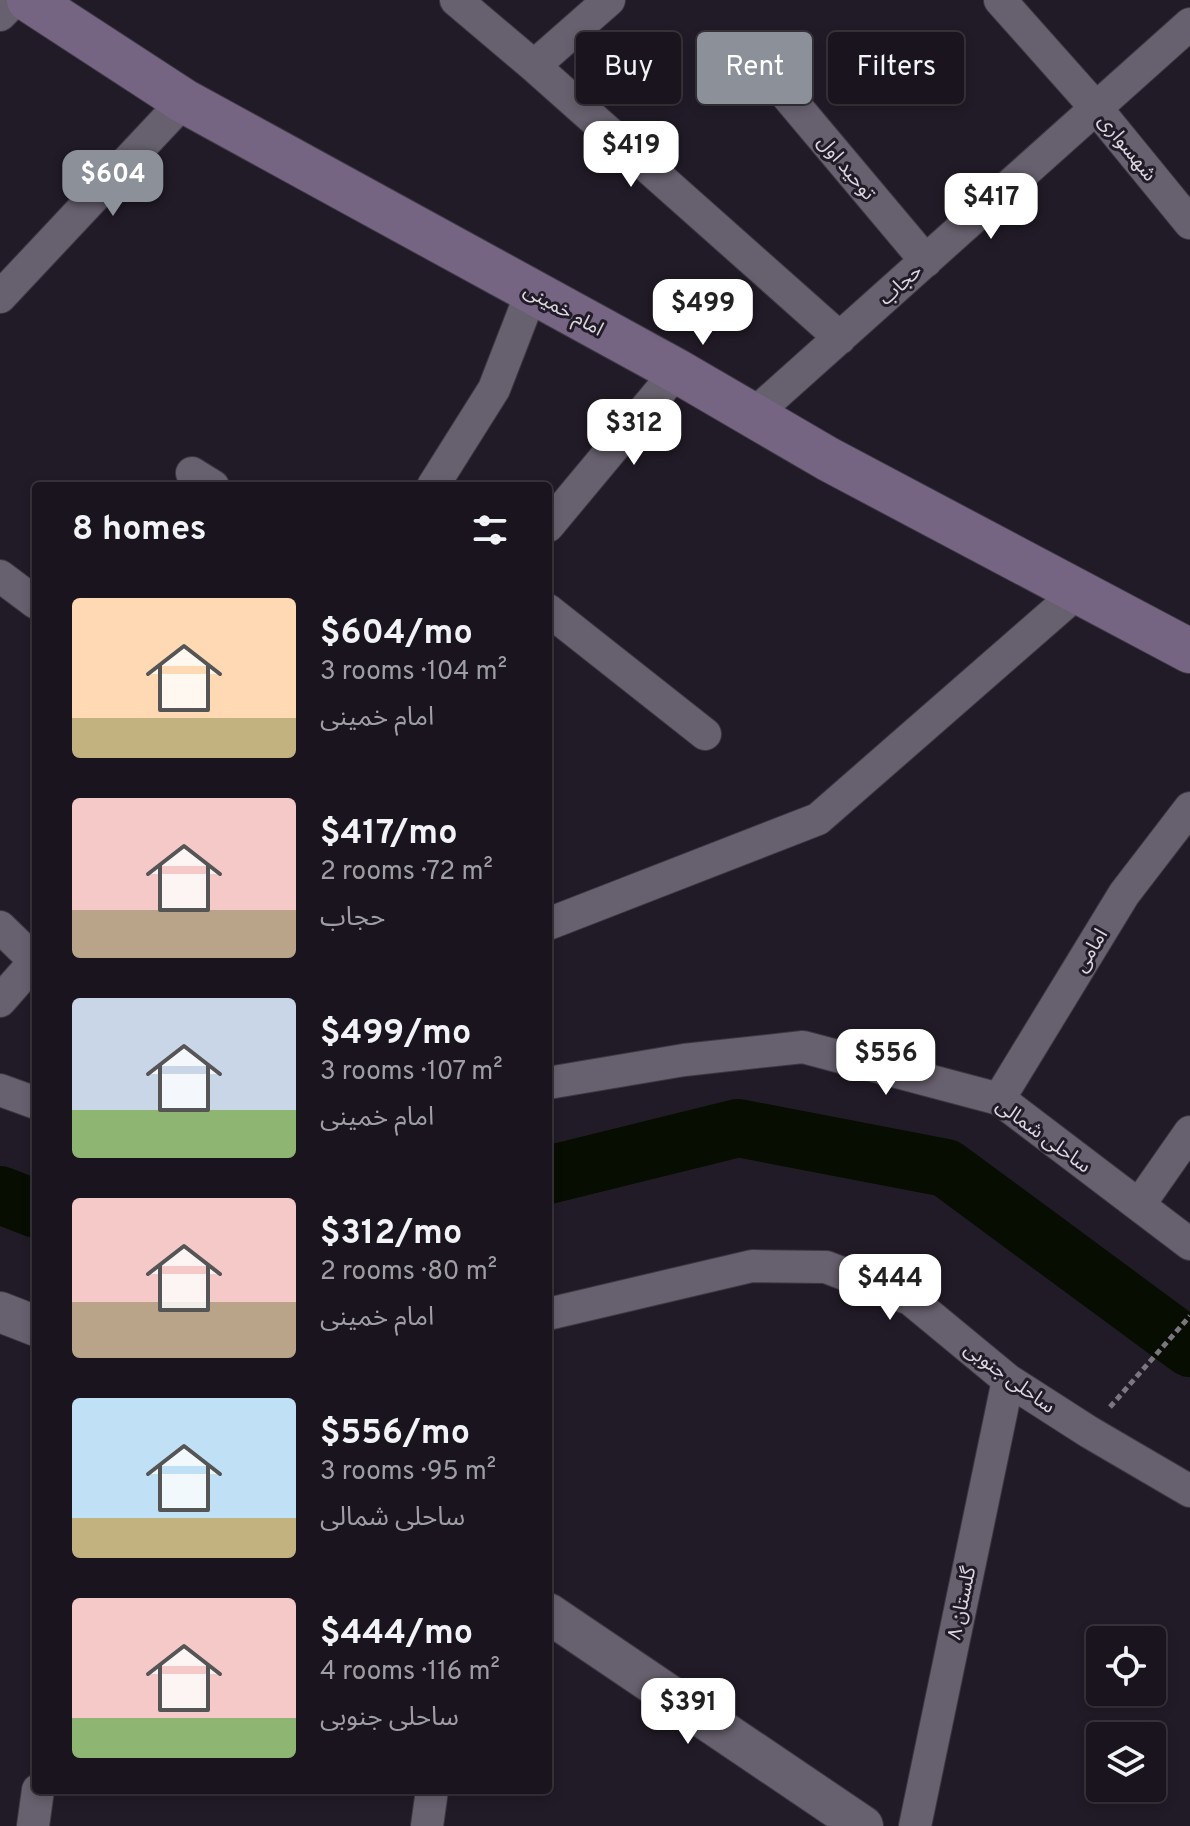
<!DOCTYPE html>
<meta charset="utf-8">
<style>
:root{--surface:#19141d;--page:#221d26;--text:#f1f3f6;--muted:#9f9ea4;--line:#37333b;--accent:#8c9099}
body{margin:0;font-family:Overpass,"Noto Sans Arabic",sans-serif;background:var(--page);color:var(--text);height:100vh;display:flex;flex-direction:column;font-size:30px;white-space:nowrap}
*{box-sizing:border-box;margin:0}
p{font-size:26px;color:var(--muted)}
.icon{flex:none;width:44px;height:44px;fill:none;stroke:currentColor;stroke-width:2;stroke-linecap:round;stroke-linejoin:round}
.map{position:relative;flex:1;overflow:hidden}
.side{position:absolute;left:32px;top:482px;width:520px;height:1312px;display:flex;flex-direction:column;background:var(--surface);border-radius:8px;box-shadow:0 4px 12px #0003,0 0 0 2px var(--line)}
.side>*{flex:none}
.hud{position:absolute;left:576px;top:32px;width:494px;height:72px;display:flex;gap:16px}
.buttons{position:absolute;left:1086px;top:1626px;display:grid;gap:16px}
.buttons a{display:grid;place-items:center;width:80px;height:80px;border-radius:8px;background:var(--surface);box-shadow:0 4px 12px #0003,0 0 0 2px var(--line);font-size:40px}
.price{position:absolute;translate:-50% -68px;padding:0 18px;border-radius:16px;background:#fff;color:#222;font-size:26px;line-height:52px;filter:drop-shadow(0 2px 4px #0008)}
.price::after{content:'';position:absolute;left:50%;top:48px;width:24px;height:18px;margin-left:-12px;background:inherit;clip-path:polygon(0 0,100% 0,50% 100%)}
.price.on{background:var(--accent);color:#fff}
ul{padding:0;list-style:none}
li{display:flex;align-items:center;gap:24px;height:200px;padding:0 40px}
li span{display:grid;place-items:center;flex:none;width:224px;height:160px;border-radius:8px;color:#555}
li>.icon{margin-inline-start:auto}
span .icon{width:96px;height:96px;fill:#fffc;stroke-width:1}
li b{font-size:34px}
h2{display:flex;justify-content:space-between;align-items:center;height:96px;padding:0 40px;font-size:34px}
.pill{padding:0 28px;border-radius:8px;background:var(--surface);box-shadow:0 4px 12px #0003,0 0 0 2px var(--line);font-size:28px;line-height:72px}
.pill.on{background:var(--accent);color:#fff}
.map>svg:first-child{display:block}
</style>
<div class="map">
<svg width="1190" height="1826" viewBox="0 0 1190 1826">
<rect width="100%" height="100%" fill="#211b27"/>
<g fill="none" stroke-linecap="round" stroke-linejoin="round">
<path stroke="#070d00" stroke-width="58" d="M548,1175L738,1128L946,1168L1190,1348
M0,1195L36,1209"/>
<g stroke="#3d3842" stroke-width="34">
<path id="minor" d="M456,0L534,66L840,338
M1000,0L1096,108L1190,223
M0,15L15,0
M534,66L609,0
M768,73L926,261
M0,297L184,101
M753,415L1190,24
M192,473L213,486
M433,486L494,389L532,291
M548,526L677,371
M0,576L36,603
M548,610L705,734
M548,924L818,819L1079,591
M0,927L35,961
M0,1001L36,960
M548,1083L684,1060L803,1047L999,1099L1190,1244
M0,1090L36,1103
M999,1099L1124,894L1190,808
M1139,1205L1190,1132
M548,1314L752,1266L826,1267L910,1299L1008,1380L1089,1432L1190,1491
M33,1826L38,1790
M427,1826L432,1790
M915,1826L1008,1380"/>
</g>
<g stroke="#3d3842" stroke-width="42">
<path id="tertiary" d="M0,1312L36,1326
M548,1613L863,1826"/>
</g>
<g stroke="#3d3842" stroke-width="46">
<path id="secondary" d="M29,0L184,101L677,371L828,459L1190,651"/>
</g>
<path stroke="#7c7681" stroke-width="5" stroke-dasharray="6 4" stroke-linecap="butt" d="M1110,1407L1190,1316"/>
<use href="#minor" stroke="#67606e" stroke-width="32"/>
<use href="#tertiary" stroke="#67606e" stroke-width="40"/>
<use href="#secondary" stroke="#756583" stroke-width="44"/>
</g>
<g text-anchor="middle" stroke-width="6" stroke-linejoin="round" paint-order="stroke">
<g font-size="20" fill="#dbd6df" stroke="#211b27">
<text transform="translate(1128 147) rotate(51)" y="7">شهسواری</text>
<text transform="translate(847 167) rotate(50)" y="7">توحید اول</text>
<text transform="translate(900 284) rotate(-42)" y="7">حجاب</text>
<text transform="translate(564 309) rotate(29)" y="7">امام خمینی</text>
<text transform="translate(1090 950) rotate(-59)" y="7">امامی</text>
<text transform="translate(1044 1135) rotate(36)" y="7">ساحلی شمالی</text>
<text transform="translate(1010 1377) rotate(36)" y="7">ساحلی جنوبی</text>
<text transform="translate(961 1603) rotate(-78)" y="7">گلستان ۸</text>
</g>
</g>
</svg>
<div class="buttons">
<a><svg class="icon" aria-label="locate" viewBox="0 0 24 24"><circle cx="12" cy="12" r="6"/><path d="M12 2v4M12 18v4M2 12h4M18 12h4"/></svg></a>
<a><svg class="icon" aria-label="layers" viewBox="0 0 24 24"><path d="M12 4l9 5-9 5-9-5zM3 14l9 5 9-5"/></svg></a>
</div>
<b class="price" style="left:631px;top:189px">$419</b>
<b class="price on" style="left:113px;top:218px">$604</b>
<b class="price" style="left:991px;top:241px">$417</b>
<b class="price" style="left:703px;top:347px">$499</b>
<b class="price" style="left:634px;top:467px">$312</b>
<b class="price" style="left:886px;top:1097px">$556</b>
<b class="price" style="left:890px;top:1322px">$444</b>
<b class="price" style="left:688px;top:1746px">$391</b>
<div class="hud">
<a class="pill">Buy</a>
<a class="pill on">Rent</a>
<a class="pill">Filters</a>
</div>
<section class="side">
<h2>8 homes<svg class="icon" aria-label="filters" viewBox="0 0 24 24"><path d="M4 7h16M4 17h16"/><circle cx="9" cy="7" r="2"/><circle cx="15" cy="17" r="2"/></svg></h2>
<ul>
<li><span style="background:linear-gradient(#ffd9b3 75%,#c2b280 0)"><svg class="icon" aria-label="home" viewBox="0 0 24 24"><path d="M3 11l9-7 9 7M6 9v11h12V9"/></svg></span><div><b>$604/mo</b><p>3 rooms · 104 m²</p><p>امام خمینی</p></div></li>
<li><span style="background:linear-gradient(#f6c9c9 70%,#b9a48a 0)"><svg class="icon" aria-label="home" viewBox="0 0 24 24"><path d="M3 11l9-7 9 7M6 9v11h12V9"/></svg></span><div><b>$417/mo</b><p>2 rooms · 72 m²</p><p>حجاب</p></div></li>
<li><span style="background:linear-gradient(#c9d6e8 70%,#8fb573 0)"><svg class="icon" aria-label="home" viewBox="0 0 24 24"><path d="M3 11l9-7 9 7M6 9v11h12V9"/></svg></span><div><b>$499/mo</b><p>3 rooms · 107 m²</p><p>امام خمینی</p></div></li>
<li><span style="background:linear-gradient(#f6c9c9 65%,#b9a48a 0)"><svg class="icon" aria-label="home" viewBox="0 0 24 24"><path d="M3 11l9-7 9 7M6 9v11h12V9"/></svg></span><div><b>$312/mo</b><p>2 rooms · 80 m²</p><p>امام خمینی</p></div></li>
<li><span style="background:linear-gradient(#bfe0f5 75%,#c2b280 0)"><svg class="icon" aria-label="home" viewBox="0 0 24 24"><path d="M3 11l9-7 9 7M6 9v11h12V9"/></svg></span><div><b>$556/mo</b><p>3 rooms · 95 m²</p><p>ساحلی شمالی</p></div></li>
<li><span style="background:linear-gradient(#f6c9c9 75%,#8fb573 0)"><svg class="icon" aria-label="home" viewBox="0 0 24 24"><path d="M3 11l9-7 9 7M6 9v11h12V9"/></svg></span><div><b>$444/mo</b><p>4 rooms · 116 m²</p><p>ساحلی جنوبی</p></div></li>
</ul>
</section>
</div>
